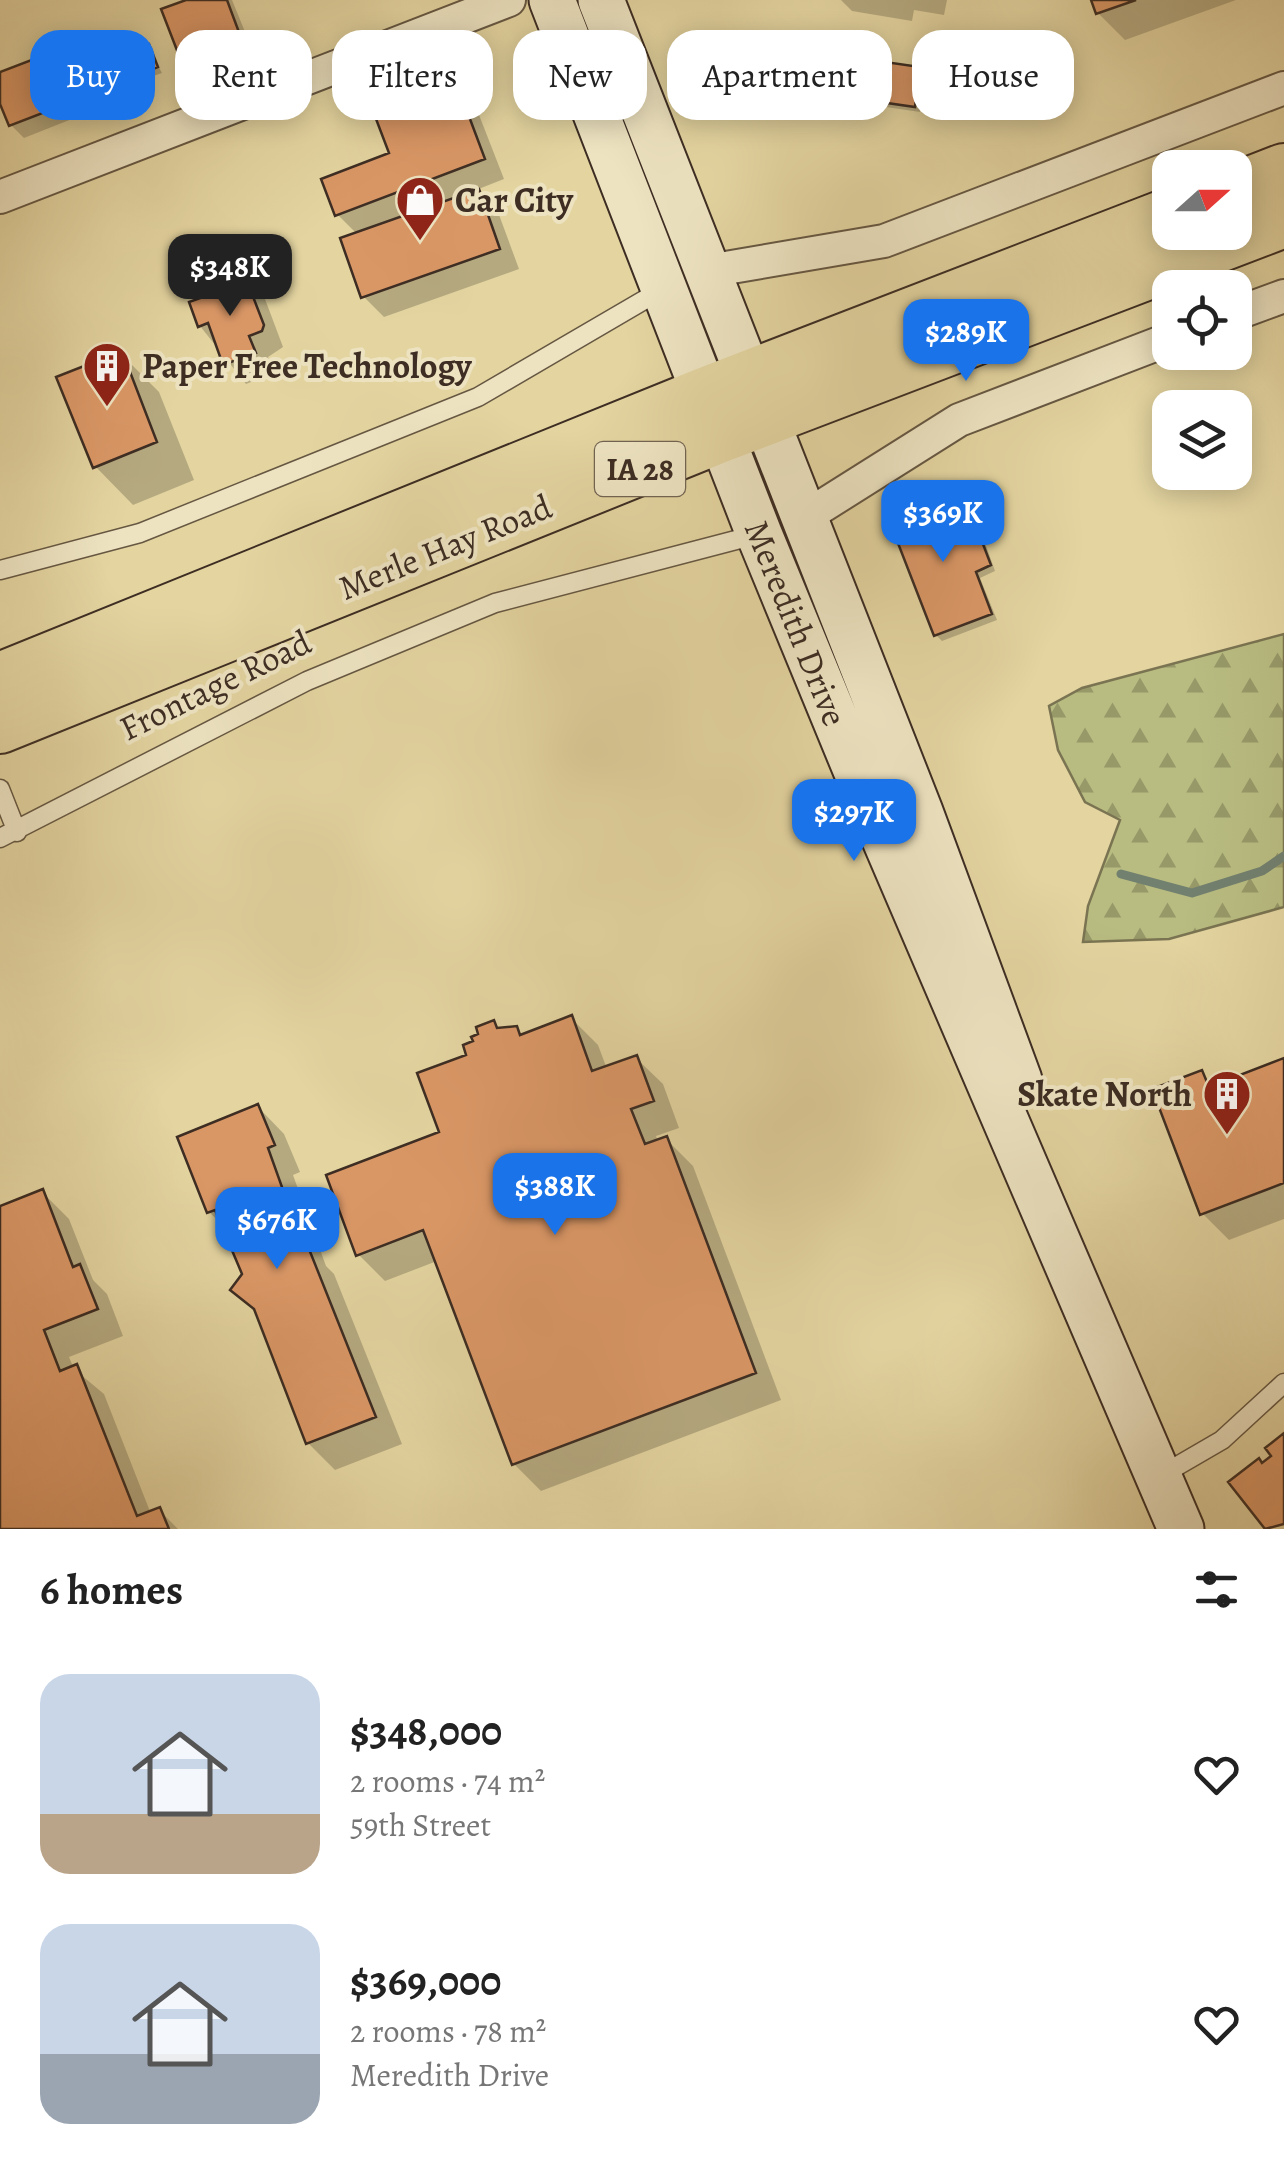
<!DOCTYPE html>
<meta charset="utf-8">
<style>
:root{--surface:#fff;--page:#f6f6f6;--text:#222;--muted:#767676;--accent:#1a73e8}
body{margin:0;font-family:Alegreya,serif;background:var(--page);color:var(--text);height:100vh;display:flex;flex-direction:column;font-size:38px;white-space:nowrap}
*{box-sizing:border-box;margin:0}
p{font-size:32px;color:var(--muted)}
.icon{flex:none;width:55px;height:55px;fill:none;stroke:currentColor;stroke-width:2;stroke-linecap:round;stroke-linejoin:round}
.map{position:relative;height:1529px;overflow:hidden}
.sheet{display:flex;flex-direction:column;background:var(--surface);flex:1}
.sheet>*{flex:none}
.banner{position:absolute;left:30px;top:30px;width:1225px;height:90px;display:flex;gap:20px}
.needle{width:65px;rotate:69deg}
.buttons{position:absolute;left:1152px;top:150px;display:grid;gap:20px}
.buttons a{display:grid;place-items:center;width:100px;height:100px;border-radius:20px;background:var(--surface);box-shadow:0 5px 25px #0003;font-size:50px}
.price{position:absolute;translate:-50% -85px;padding:0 22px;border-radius:20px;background:var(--accent);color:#fff;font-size:32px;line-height:65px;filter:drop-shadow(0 2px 5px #0008)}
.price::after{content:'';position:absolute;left:50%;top:60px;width:30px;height:22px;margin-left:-15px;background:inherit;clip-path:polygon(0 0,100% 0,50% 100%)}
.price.current{background:#222;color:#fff}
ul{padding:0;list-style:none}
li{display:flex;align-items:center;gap:30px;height:250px;padding:0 40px}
li span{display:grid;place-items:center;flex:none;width:280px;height:200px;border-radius:30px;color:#555}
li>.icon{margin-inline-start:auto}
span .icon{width:120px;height:120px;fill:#fffc;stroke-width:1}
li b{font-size:42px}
h2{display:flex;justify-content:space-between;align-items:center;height:120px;padding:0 40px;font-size:42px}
.tag{padding:0 35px;border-radius:30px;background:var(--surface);box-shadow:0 5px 25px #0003;font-size:35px;line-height:90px}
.tag.current{background:var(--accent);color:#fff}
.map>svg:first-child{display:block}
</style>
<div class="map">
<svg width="1284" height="1529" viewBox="0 0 1284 1529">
<defs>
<pattern id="forest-firs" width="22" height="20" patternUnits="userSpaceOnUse" patternTransform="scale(2.5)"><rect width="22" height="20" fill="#b8bc81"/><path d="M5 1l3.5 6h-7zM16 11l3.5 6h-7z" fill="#979969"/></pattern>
</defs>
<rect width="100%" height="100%" fill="#e3d4a0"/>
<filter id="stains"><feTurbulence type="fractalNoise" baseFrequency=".002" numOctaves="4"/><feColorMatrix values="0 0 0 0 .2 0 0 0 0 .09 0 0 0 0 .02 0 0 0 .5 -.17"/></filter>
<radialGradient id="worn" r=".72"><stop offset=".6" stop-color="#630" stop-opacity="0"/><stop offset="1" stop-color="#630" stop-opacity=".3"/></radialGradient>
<path fill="url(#forest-firs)" stroke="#7a7452" stroke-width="2.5" d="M1284,634V907L1169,939L1083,942L1088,906L1120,820L1085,802L1058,750L1049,706L1082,688Z"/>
<path fill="#0003" d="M193,0H232L252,49L240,53L242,58L196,70L182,57Z
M841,0H947L944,15L914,10L912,21L852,11Z
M1093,0H1236L1125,40L1098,13Z
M148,47L162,73L145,79L149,88L104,106L91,92L125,48L130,53Z
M46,57L59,70L77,117L24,138L11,125L0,97V75Z
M919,70L925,76L920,112L729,84L723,78Z
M454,82L474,102L504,179L476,190L498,212L519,269L384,317L363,296L357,234L338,215Z
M244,278L265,299L283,347L268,357L274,373L246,384L200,326Z
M121,354L159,392L194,480L133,505L95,466Z
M948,500L967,538L978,534L984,540L995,571L980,578L997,620L942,641L936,635Z
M571,1018L598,1045L607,1069L636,1058L663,1084L679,1128L656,1136L658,1142L666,1139L693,1166L781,1400L541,1491L514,1464L437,1261L385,1281L358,1254L443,1134L469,1057L493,1023L500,1030L516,1029L523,1036Z
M1284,1061V1219L1229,1240L1202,1213L1201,1073L1216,1087Z
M258,1107L284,1134L300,1172L293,1175L326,1266L334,1274L402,1444L335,1470L308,1443L259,1316L233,1290L245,1275L225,1227L209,1212Z
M42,1192L69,1219L93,1280L107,1294L123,1336L69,1357L74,1369L104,1394L151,1514L159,1510L178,1529H0V1209Z"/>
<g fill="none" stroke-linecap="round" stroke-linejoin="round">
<path stroke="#72806f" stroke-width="9" d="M1121,874L1192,893L1262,871L1284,856"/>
</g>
<path fill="#da9766" stroke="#3d2d23" stroke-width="2.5" d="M186,0H227L240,35L216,50L180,58L161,9Z
M1091,0H1136L1096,14Z
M726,39L920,67L915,107L720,79Z
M149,44L158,67L137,75L128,52Z
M126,45L137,75L89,94L77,64Z
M47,54L66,104L9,126L0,104V72Z
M455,79L485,159L335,216L321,179L389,153L373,111Z
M479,189L500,249L361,298L340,238Z
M245,276L264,325L262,331L249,336L256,353L223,365L208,323L198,327L189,302L228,288L225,282Z
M122,351L157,442L93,468L56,377Z
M948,497L964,537L978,531L991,565L976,572L992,614L934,636L889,520Z
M572,1015L592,1071L637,1055L654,1101L631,1109L645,1144L667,1136L756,1373L512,1465L423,1230L356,1256L326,1175L439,1132L417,1073L466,1055L463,1045L473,1041L471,1037L478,1034L476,1027L494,1020L497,1028L517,1026L520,1035Z
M1284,1058V1183L1200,1215L1152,1089L1202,1070L1209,1087Z
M258,1104L275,1145L268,1148L303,1246L307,1244L376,1417L306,1444L254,1309L230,1290L242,1274L215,1210L207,1213L177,1137Z
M43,1189L73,1267L80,1264L98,1309L44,1330L60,1371L77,1364L137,1516L160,1507L169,1529H0V1206Z
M1284,1433V1524L1265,1529L1228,1482L1259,1458L1262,1463L1271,1456L1265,1448Z"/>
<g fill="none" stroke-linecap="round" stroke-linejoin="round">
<g stroke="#665742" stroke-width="21">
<path id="lane" d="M0,570L140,533L478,397L663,289
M0,789L17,832
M0,838L307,681L495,603L759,534
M1160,1476L1222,1440L1284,1383"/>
</g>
<g stroke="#665742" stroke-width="36">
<path id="street" d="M0,197L509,0
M708,271L884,241L1284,88
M1235,314L1284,296
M805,517L959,420L1170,339"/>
</g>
<g stroke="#3d2d23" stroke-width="49">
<path id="secondary" d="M552,0L759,534L880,828L1181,1529
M601,0L920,812L1019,1080"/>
</g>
<g stroke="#3d2d23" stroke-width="56">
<path id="primary" d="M1235,189L1284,170
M0,679L704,394L1170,214
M0,727L721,436L1284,221"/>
</g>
<use href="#lane" stroke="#ede3c1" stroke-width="18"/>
<use href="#street" stroke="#ede3c1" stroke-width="32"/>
<use href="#secondary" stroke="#ede3c1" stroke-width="45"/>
<use href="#primary" stroke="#e3d4a0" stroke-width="52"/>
</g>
<defs>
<g id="shop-pin" transform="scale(2.5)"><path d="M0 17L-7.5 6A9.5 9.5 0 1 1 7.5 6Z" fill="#8f2418" stroke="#ede3c1"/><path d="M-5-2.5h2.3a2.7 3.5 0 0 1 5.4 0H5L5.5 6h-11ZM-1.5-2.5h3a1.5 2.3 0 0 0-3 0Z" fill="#fff"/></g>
<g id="building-pin" transform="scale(2.5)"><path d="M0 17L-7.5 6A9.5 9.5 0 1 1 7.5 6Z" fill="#8f2418" stroke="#ede3c1"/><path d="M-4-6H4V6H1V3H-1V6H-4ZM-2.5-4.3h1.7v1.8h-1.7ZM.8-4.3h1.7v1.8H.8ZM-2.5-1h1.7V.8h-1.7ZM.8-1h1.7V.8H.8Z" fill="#fff"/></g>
</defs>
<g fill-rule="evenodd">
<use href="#shop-pin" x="420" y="200"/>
<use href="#building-pin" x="107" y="366"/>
<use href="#building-pin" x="1227" y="1094"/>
</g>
<g text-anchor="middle" stroke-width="8" stroke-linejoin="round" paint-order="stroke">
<rect fill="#ede3c1" stroke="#726452" stroke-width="2.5" x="595" y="442" width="90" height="54" rx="8"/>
<g font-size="32" font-weight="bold" fill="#3d2d23">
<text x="640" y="480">IA 28</text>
</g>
<g font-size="35" font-weight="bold" fill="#3d2d23" stroke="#ede3c1" text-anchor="start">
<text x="455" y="212">Car City</text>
<text x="142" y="378">Paper Free Technology</text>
<text x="1192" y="1106" text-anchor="end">Skate North</text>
</g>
<g font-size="35" fill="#3d2d23" stroke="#ede3c1">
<text transform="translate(445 547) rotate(-22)" y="12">Merle Hay Road</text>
<text transform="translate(796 623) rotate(68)" y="12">Meredith Drive</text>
<text transform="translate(215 685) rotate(-26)" y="12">Frontage Road</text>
</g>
</g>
<rect width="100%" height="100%" filter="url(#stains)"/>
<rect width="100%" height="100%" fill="url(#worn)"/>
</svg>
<div class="buttons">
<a><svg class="needle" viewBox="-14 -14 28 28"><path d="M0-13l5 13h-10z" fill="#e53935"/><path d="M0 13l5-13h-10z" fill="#767676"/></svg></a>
<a><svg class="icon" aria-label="locate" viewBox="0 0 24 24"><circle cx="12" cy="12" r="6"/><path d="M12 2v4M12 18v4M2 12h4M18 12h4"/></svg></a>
<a><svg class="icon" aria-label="layers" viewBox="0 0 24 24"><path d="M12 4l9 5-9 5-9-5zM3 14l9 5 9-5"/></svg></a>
</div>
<b class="price current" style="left:230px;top:319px">$348K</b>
<b class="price" style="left:966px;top:384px">$289K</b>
<b class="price" style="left:943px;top:565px">$369K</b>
<b class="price" style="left:854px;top:864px">$297K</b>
<b class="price" style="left:555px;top:1238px">$388K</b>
<b class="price" style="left:277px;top:1272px">$676K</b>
<div class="banner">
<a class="tag current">Buy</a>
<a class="tag">Rent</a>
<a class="tag">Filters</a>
<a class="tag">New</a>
<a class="tag">Apartment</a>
<a class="tag">House</a>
</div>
</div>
<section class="sheet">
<h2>6 homes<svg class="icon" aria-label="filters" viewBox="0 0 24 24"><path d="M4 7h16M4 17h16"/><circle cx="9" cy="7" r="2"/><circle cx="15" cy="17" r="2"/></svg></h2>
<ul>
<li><span style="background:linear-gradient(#c9d6e8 70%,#b9a48a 0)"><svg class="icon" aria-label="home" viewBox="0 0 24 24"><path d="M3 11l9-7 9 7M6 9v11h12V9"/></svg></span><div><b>$348,000</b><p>2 rooms · 74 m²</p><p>59th Street</p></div><svg class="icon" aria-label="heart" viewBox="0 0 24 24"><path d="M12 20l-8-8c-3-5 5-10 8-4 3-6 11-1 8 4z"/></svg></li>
<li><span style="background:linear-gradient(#c9d6e8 65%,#9aa5b1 0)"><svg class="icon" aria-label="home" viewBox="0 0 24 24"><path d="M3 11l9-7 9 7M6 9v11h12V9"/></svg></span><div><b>$369,000</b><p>2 rooms · 78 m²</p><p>Meredith Drive</p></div><svg class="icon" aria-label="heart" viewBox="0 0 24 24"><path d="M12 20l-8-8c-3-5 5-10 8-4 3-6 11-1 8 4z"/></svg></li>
</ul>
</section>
